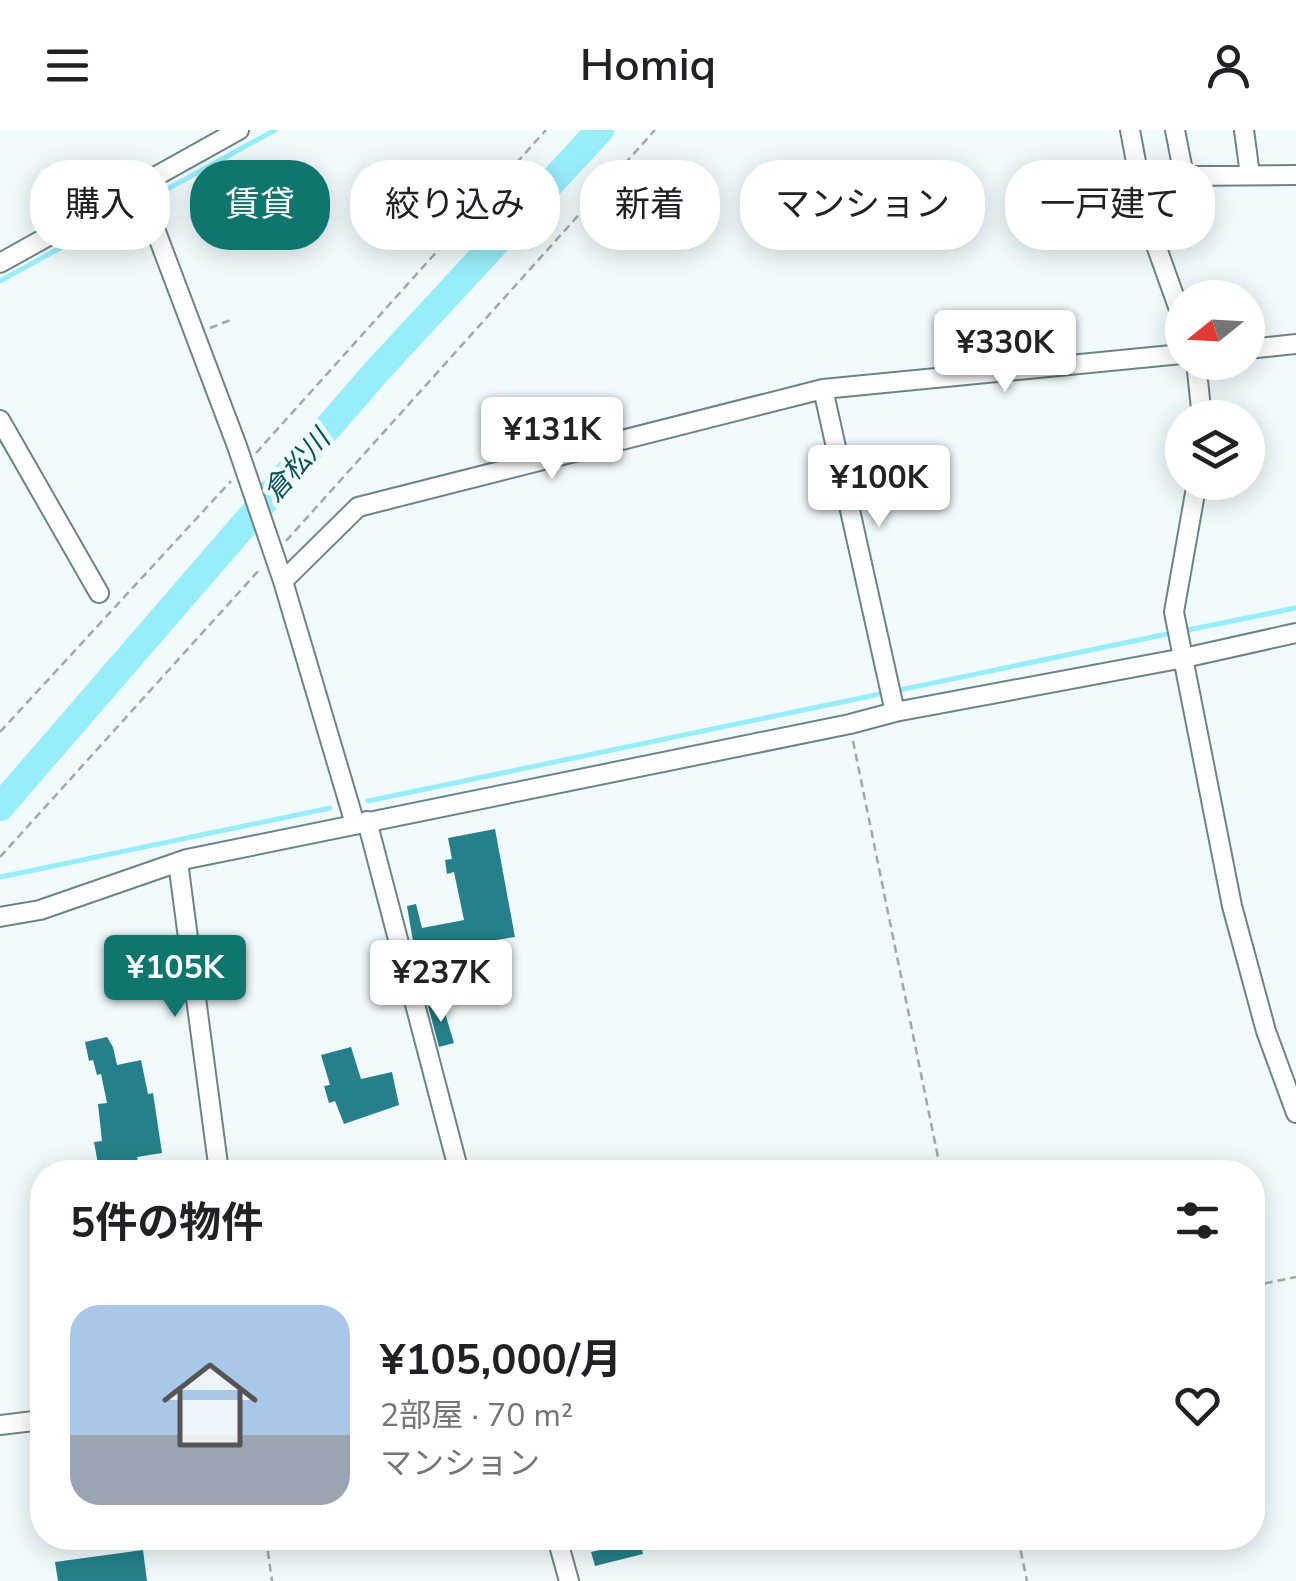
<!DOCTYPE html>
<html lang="ja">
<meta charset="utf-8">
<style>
:root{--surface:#fff;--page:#f2f2f2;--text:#202124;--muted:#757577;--line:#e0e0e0;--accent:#0f766e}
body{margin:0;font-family:"Nunito Sans","Noto Sans JP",sans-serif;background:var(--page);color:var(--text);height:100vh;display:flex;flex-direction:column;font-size:38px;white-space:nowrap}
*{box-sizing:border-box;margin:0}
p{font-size:32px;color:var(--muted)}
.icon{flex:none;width:55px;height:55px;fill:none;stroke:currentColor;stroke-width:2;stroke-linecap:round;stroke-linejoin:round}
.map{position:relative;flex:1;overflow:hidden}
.drawer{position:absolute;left:30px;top:1030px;width:1235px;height:390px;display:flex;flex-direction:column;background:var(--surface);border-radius:40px;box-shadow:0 5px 25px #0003}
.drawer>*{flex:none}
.guide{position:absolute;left:30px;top:30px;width:1238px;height:90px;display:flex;gap:20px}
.needle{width:65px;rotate:252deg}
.buttons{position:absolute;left:1165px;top:150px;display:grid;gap:20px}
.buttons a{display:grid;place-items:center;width:100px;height:100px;border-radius:50%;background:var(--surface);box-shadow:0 5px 25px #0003;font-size:50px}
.price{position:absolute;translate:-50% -85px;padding:0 22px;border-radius:10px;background:#fff;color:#222;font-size:32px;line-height:65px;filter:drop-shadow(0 2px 5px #0008)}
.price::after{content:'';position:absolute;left:50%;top:60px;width:30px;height:22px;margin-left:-15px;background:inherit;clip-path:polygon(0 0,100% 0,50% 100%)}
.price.active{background:var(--accent);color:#fff}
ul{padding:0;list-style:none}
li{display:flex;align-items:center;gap:30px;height:250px;padding:0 40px}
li+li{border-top:2px solid var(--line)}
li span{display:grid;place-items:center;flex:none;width:280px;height:200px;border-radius:30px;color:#555}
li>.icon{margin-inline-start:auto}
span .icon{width:120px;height:120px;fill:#fffc;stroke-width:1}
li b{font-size:42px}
h2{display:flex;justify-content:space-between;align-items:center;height:120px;padding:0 40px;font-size:42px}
.tag{padding:0 35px;border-radius:40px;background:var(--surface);box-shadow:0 5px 25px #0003;font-size:35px;line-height:90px}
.tag.active{background:var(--accent);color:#fff}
header{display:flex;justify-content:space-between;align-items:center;height:130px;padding:0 40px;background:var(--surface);font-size:45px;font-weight:600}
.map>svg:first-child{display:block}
</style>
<header><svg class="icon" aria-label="menu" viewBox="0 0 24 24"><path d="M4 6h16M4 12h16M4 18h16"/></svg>Homiq<svg class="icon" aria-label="person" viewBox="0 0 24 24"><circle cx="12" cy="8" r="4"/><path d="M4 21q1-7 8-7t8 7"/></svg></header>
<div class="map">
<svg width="1296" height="1451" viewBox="0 0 1296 1451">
<rect width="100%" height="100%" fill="#f1fbfd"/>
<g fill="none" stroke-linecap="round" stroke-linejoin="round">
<path stroke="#98edfa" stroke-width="5" d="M0,151L275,0
M1183,501L1296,478
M368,671L1172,503
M1,747L330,678"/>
<path stroke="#98edfa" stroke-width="28" d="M0,677L376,242L600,0"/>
</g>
<path fill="#25808b" d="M495,699L515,807L415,823L407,776L416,774L422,798L464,790L454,742L447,744L445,730L452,729L448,708Z
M442,873L454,913L439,917L428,876Z
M107,907L113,917L117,935L141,930L148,964L153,963L162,1023L137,1027L140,1042H112V1038L98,1034L94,1012L102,1011L98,974L107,973L101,944L97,945L93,930L89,931L85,912Z
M351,917L361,949L392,942L399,975L344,994L335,971L329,973L324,956L330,955L321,925Z
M640,1411L643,1424L595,1436L591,1422Z
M143,1420L147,1451H58L55,1432Z"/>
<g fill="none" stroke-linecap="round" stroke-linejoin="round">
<g stroke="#6c8488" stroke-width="22">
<path id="street" d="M1130,0L1147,90L1182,188
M1175,0L1184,46L1296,45
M1244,0L1250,45
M138,54L237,316L283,451L355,694
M0,133L239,0
M1248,219L1296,214
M1196,232L1202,288
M823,259L895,582
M0,290L99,463
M1197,352L1174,482L1232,776L1266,901L1296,983
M283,451L358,377L823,259L1182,224
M367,691L459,1042
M178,732L219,1042
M0,787L40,780L187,729L850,594L895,582L1184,528L1296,503
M0,1295L42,1290
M557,1408L569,1451"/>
</g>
<path stroke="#9ea9aa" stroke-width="2.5" stroke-dasharray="8 5" stroke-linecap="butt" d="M210,198L233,189
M256,323L546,0
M286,411L655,0
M0,602L231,351
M853,611L941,1042
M0,727L260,439
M1252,1156L1296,1147
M266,1408L272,1451
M1018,1408L1027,1451"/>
<use href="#street" stroke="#fff" stroke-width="18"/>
</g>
<g text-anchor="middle" stroke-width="10" stroke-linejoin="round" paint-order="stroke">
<g font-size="28" font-style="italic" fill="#04535c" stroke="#f1fbfd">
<text transform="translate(296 335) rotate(-49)" y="10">倉松川</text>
</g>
</g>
</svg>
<div class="buttons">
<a><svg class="needle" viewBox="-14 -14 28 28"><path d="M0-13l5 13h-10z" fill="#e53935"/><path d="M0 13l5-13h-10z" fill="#757577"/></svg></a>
<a><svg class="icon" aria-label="layers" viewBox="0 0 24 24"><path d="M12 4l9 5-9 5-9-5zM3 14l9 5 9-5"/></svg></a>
</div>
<b class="price" style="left:1005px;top:265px">¥330K</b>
<b class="price" style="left:552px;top:352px">¥131K</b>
<b class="price" style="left:879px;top:400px">¥100K</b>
<b class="price active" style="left:175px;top:890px">¥105K</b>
<b class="price" style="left:441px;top:895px">¥237K</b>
<div class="guide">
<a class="tag">購入</a>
<a class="tag active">賃貸</a>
<a class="tag">絞り込み</a>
<a class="tag">新着</a>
<a class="tag">マンション</a>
<a class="tag">一戸建て</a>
</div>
<section class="drawer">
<h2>5件の物件<svg class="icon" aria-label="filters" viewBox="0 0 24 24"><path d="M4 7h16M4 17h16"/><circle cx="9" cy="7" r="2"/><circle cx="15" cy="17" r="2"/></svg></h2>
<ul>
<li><span style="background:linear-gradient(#a9c7e8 65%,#9aa5b1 0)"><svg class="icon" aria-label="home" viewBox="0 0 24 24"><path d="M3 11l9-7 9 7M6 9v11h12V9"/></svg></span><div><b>¥105,000/月</b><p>2部屋 · 70 m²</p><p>マンション</p></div><svg class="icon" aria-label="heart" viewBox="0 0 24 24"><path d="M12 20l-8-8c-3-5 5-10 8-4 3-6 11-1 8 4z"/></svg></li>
</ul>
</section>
</div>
